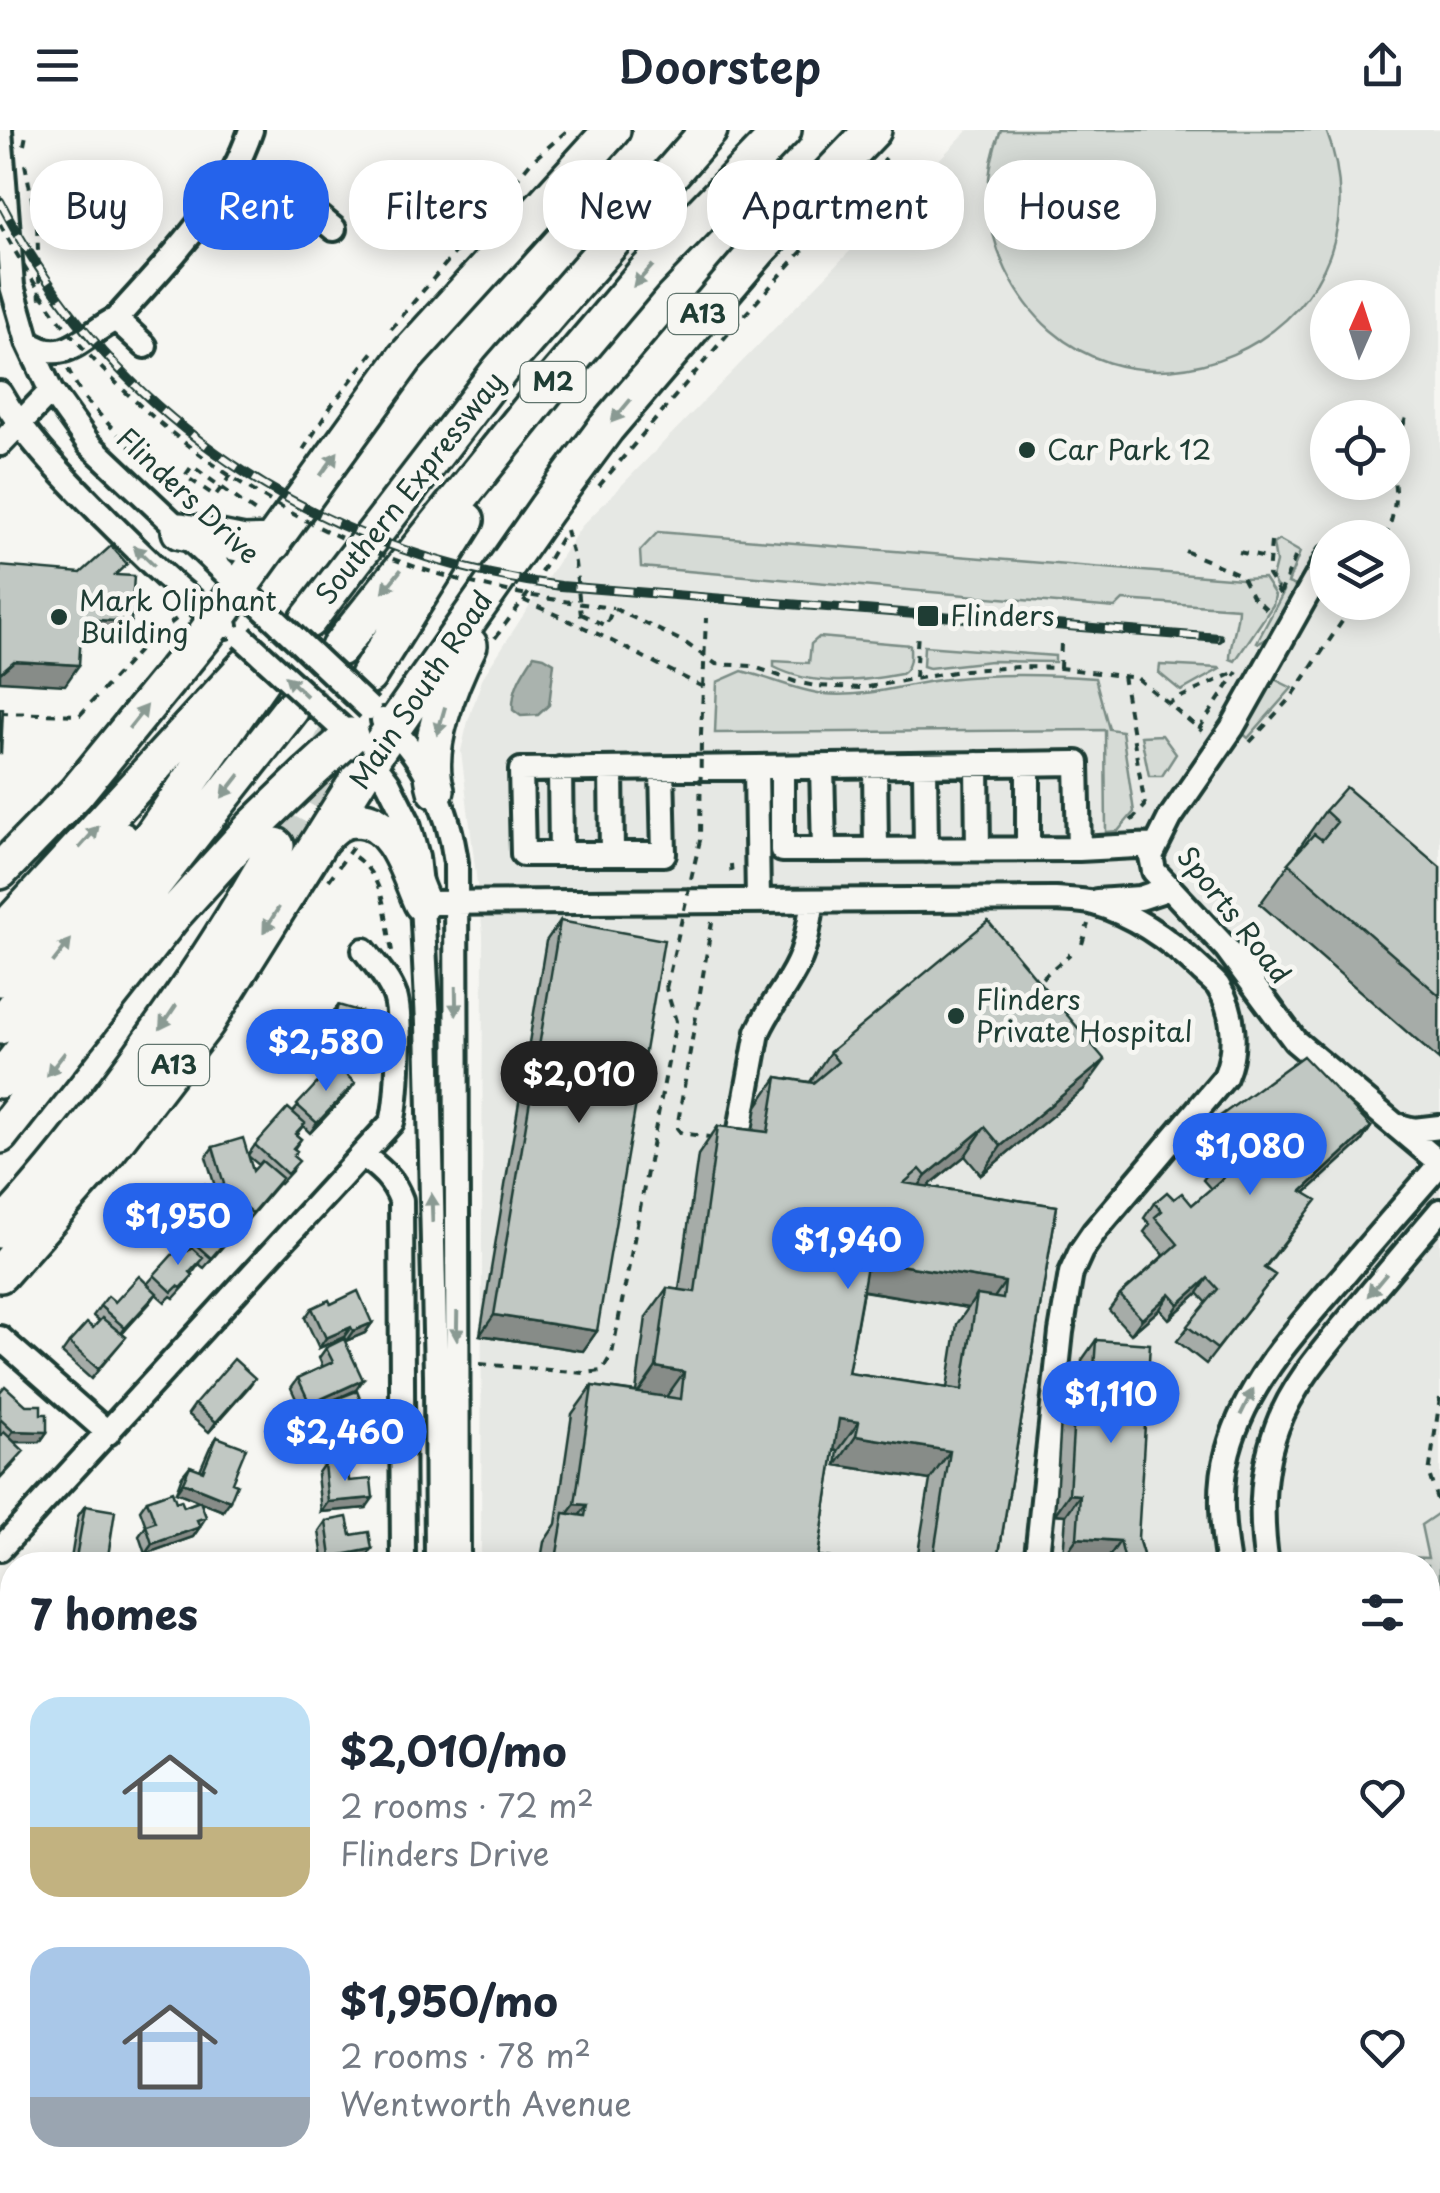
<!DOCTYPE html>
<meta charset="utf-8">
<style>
:root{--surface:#fff;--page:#f2f2f3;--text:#1f2937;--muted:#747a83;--accent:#2563eb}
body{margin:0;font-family:"Playpen Sans",sans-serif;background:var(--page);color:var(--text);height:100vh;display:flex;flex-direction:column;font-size:38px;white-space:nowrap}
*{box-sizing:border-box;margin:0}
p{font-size:32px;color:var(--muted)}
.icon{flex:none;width:55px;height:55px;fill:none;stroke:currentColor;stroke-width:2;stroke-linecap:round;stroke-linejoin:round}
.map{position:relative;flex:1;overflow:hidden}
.details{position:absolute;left:0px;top:1422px;width:1440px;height:642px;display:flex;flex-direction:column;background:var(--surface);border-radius:40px 40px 0 0;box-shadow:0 5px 25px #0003}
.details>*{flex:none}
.top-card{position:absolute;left:30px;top:30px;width:1380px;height:90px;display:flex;gap:20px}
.needle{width:65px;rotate:3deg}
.fabs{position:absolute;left:1310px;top:150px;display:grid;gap:20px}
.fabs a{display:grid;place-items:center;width:100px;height:100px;border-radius:50%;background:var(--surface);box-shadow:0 5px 25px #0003;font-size:50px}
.price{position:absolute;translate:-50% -85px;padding:0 22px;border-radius:35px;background:var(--accent);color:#fff;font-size:32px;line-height:65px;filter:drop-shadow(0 2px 5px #0008)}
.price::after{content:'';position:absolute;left:50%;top:60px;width:30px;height:22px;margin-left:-15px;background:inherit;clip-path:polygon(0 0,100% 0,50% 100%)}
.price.on{background:#222;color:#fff}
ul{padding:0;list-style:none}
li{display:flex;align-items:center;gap:30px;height:250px;padding:0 30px}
li span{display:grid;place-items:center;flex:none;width:280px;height:200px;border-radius:30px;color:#555}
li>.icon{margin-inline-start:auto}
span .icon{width:120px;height:120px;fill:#fffc;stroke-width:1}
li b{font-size:42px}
h2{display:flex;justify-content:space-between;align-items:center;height:120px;padding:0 30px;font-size:42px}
.pill{padding:0 35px;border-radius:40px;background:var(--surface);box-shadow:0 5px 25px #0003;font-size:35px;line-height:90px}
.pill.on{background:var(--accent);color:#fff}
header{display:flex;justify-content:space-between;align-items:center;height:130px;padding:0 30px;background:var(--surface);font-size:45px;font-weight:600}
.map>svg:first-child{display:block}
</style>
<header><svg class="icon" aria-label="menu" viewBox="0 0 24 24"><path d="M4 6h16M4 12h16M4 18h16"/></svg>Doorstep<svg class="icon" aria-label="share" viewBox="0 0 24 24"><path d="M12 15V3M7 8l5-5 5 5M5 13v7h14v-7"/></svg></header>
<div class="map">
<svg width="1440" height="2063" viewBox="0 0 1440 2063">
<rect width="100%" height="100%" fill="#f6f6f2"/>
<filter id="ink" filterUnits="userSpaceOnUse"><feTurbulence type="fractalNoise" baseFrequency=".01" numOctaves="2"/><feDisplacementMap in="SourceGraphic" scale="20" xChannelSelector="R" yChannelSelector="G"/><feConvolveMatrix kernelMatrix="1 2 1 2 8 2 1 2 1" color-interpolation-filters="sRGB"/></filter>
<g filter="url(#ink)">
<path fill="#e6e8e4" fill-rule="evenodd" d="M968,0H1440V2063H1038L1055,2052H1428V1435H481L483,804L461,621L468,591L483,547L581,397ZM1328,168H1392V232H1328ZM1328,288H1392V352H1328ZM1328,408H1392V472H1328Z"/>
<path fill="#d6dbd6" stroke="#7a8c85" stroke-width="2.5" d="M1001,0H1326C1407,210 1103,341 1006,140C985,96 982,46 1001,0Z
M658,402L1242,449L1264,448L1275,465L1273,475L1235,531L1230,529C1230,511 1238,496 1238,478L1123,470L1115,478L641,437L640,421Z
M1279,410L1300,422L1288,453L1301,458L1278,503L1259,513L1257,512L1284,461L1276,456L1272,448L1276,432L1273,414Z
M819,507L910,515C910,526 912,537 901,544C860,552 813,557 774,537V531L809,533L811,514Z
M924,516L1055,526V532L991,531L929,538L923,536Z
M1160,535L1219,538L1220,539L1181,561L1159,543Z
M742,541C770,548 795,560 824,564C867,568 906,554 947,549C997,543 1045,544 1095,548L1109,599L1122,601L1134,682L1118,701L1106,702L1105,600L715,603L717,552Z
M1274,549L1292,558L1248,608L1241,602Z
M1162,605L1176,624L1162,646H1149L1141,606Z
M1440,1382V2063H1126L1120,2053L1428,2052V1435H1323L1342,1424L1428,1428L1421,1395Z
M289,2053H419V2063H290Z"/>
<path fill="#aab3ae" stroke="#72847d" stroke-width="2.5" d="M534,525L544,527L554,533L549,575L538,585L521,586L513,580C512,558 522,543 534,525Z"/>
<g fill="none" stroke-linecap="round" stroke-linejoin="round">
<path stroke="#cbd1cc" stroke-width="35" stroke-dasharray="35 18" stroke-linecap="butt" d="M291,579L339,518
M276,716L368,546"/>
<g stroke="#1f3d34" stroke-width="30">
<path id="minor" d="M0,0L12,156L28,212L51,261L89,314L265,480
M236,38L303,73L334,99
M28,212C66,238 85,203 116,189
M145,216L116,189C168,130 226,75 251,0
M0,263C26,309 63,345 99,382C139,422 179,463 226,496
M0,314L51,261
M1328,427L1232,598L1170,688L1151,726L1154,741L1226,818L1295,911L1440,1033
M383,590C425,627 449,678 456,733L458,1435
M366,623L388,652L407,690L417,727L422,773L428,893L436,1245L437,1435
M977,634L978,719
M1028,634V719
M925,635L926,720
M875,636L876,720
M782,637V720H824
M756,638L758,771
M560,639L561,724
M611,639L612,724
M662,639L664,724H523L521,640L1077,633L1079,719L824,720L822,637
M1079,719L1155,715
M1097,771L1140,768L1170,758
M422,773L1055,769C1068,770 1082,770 1094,773C1135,785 1171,811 1201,840C1206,845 1213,850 1218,856C1235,882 1237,919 1225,947L1094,1102L1081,1121L1071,1143L1061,1202L1036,1435
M1395,995L1414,1000L1440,997
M363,1025C380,1039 393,1048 401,1070L403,1435
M735,1027L758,902C769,877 787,857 798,833C807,814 809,792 813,771
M0,1208L108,1303
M0,1419L392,992C398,972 402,885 395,866C389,849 375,834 364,820
M1228,1435C1222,1398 1218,1358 1228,1321C1247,1251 1298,1198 1345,1144C1376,1107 1408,1071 1440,1034
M1267,1435C1260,1390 1261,1340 1277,1297C1293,1253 1326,1217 1355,1182C1383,1148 1412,1114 1440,1081
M0,1589L12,1588
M0,1919H12
M272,2052L273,2063
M441,2052V2063
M464,2052V2063
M1061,2052L1092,2063
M967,2063L980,2052
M1008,2063L1021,2052"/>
</g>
<g stroke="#1f3d34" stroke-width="42">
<path id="highway" d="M180,401L244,414L273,413
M308,490L500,240L709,0
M339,518L545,261L644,144L783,0
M368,546L466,390
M436,660C423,618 450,553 469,515
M323,707C333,696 341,689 357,689C396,690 409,745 422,773
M0,741L76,663L205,505L405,228L612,0
M0,805L246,536
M0,848L121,710
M0,896L153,704L261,550
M0,950L291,579
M0,1005L174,784L253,697L307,645
M0,1100C40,1058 77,1011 112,965C172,885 227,803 276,716
M0,1144L100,1031L206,893L371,629L546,379L606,298L759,119L873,0"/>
</g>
<path stroke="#1f3d34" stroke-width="4" stroke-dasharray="8 8" stroke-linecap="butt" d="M24,15L27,0
M25,34L37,94L40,173
M391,199L532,31L568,0
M68,239L80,262
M85,269L131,318L198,377
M303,320L332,275L373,222
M1392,326L1407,285
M231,345L215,366L185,346L192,336L258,384
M599,356L732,199L886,28
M566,400L575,433L582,494
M1385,408C1395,384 1398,365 1392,340
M1271,412L1268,445L1280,464L1278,468
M1185,421L1241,445L1252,466L1271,483
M1239,422L1270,429
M1280,464L1298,420
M523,470L594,502L703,557
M581,484L606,496L613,478L684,512L716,534L752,536L796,552L815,556L862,558L965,540L1020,537L1060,538L1137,548L1202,601
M495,508L530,461L561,408
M1060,538L1061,513
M1123,546L1145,676L1129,693
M915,548L918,502
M1166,574L1233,543
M0,583L80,585L146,513L180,486
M1199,599L1237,542
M701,605L706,488
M1250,612L1293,565L1355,472
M355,727C386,749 385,787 392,821
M731,734L732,749
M329,750L353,717
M712,792L677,998L681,1003L716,1008
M1082,814L1088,794
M1042,848L1070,824
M480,1234L584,1243L602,1241L612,1224L676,891L666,858
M1440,1268L1429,1344L1440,1379
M1428,1589L1440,1573
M1428,1809L1440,1827
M1148,2052L1149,2063
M1415,2052L1421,2063"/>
<use href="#minor" stroke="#f6f6f2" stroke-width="22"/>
<use href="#highway" stroke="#f6f6f2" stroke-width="35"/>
<g stroke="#1f3d34" stroke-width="10">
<path id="rail" d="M0,71C113,290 319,425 561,456L1219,508"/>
</g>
<use href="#rail" stroke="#f6f6f2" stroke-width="6" stroke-dasharray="19" stroke-linecap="butt"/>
<g stroke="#1f3d34" stroke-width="30" stroke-linecap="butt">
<path id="minor-bridge" d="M265,480L369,578
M242,507L350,606"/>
</g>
<g stroke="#1f3d34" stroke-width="42" stroke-linecap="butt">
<path id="highway-bridge" d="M307,645L350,606"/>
</g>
<path stroke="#1f3d34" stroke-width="4" stroke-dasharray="8 8" stroke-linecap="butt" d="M0,94C21,133 46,175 75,209C173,322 305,407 449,447C503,462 558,471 613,478
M666,858L700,710L701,605"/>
<use href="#minor-bridge" stroke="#f6f6f2" stroke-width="22"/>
<use href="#highway-bridge" stroke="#f6f6f2" stroke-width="35"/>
</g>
<path fill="#a6aca8" stroke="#1f3d34" stroke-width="2.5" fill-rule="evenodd" d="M1325,681L1440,737L1439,930L1260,774L1297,723L1296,722Z
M560,791L597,1201L583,1221L480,1205L546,811Z
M338,875L359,908V935L343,942L348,963L310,1003L303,996L296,1005L301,1009L294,1019L292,1041L280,1054L279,1053L245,1093L219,1071L203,1091L225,1114L204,1138L199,1134L192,1144L193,1145L186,1155L174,1168L171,1166L165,1172L156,1164L122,1204L126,1207L91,1249L62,1223L69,1213L93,1198L99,1191L93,1186L100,1176L115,1172L147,1154L180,1117L163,1102L170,1092L217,1063L206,1027L213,1017L248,1025L255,1015L293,982L332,938L322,917L331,886ZM248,1026L259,1035L253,1041Z
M830,922L1084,959L981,1045L965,1026L928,1056L1057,1076L997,1435H916L930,1350L836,1335L838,1321L834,1320L818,1426L872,1435H540L544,1412L556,1394L572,1284L592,1256L636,1262L646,1187L667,1158L679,1160L698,1025L718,996L753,1000L757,976L777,947L810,952ZM863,1161L968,1178L957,1194L947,1258L848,1243Z
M1216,989L1371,997L1361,1012L1305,1063L1306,1085L1265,1138L1275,1145L1206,1234L1177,1211L1207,1173L1198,1163L1169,1189L1160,1179L1131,1204L1109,1180L1120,1165L1164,1125L1144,1102L1150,1094L1144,1088L1154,1073L1174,1069L1192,1075L1211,1059L1203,1050L1208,1043L1202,1036L1215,1018L1205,1004Z
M331,1174L372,1193L365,1203L346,1211L344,1207L319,1218L305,1188L312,1178Z
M1096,1210L1138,1408L1146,1435H1107L1106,1431L1063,1428L1066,1385L1055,1384L1062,1272L1076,1252H1081L1082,1230Z
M326,1218L356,1260L343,1266L372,1301L365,1311L336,1322L321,1282L327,1274L303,1284L291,1258L298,1248L323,1237L319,1228Z
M255,1248L209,1302L188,1284L195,1274Z
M0,1262L41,1284L47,1302L40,1312H14L17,1331L0,1349Z
M217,1307L232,1352L223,1381L200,1372L206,1387L193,1407L145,1424L139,1406L146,1396L140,1380L147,1370L176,1372L184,1377L199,1371L176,1362L182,1346L190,1336L200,1340L210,1317Z
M324,1334L349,1351L366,1378L321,1382L317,1344Z
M85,1376L107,1433L106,1435H70L78,1386Z
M326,1391L351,1405L365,1429L360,1430L368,1435H324L319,1401Z
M12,1470V1530L8,1528L10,1522L4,1520L8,1507L0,1504V1498L5,1480Z
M12,1840V1872H9V1846Z
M490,2052H624L620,2063H490Z
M684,2052H803L798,2063H681Z
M849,2052H892L885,2063L876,2058L873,2063H865Z"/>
<path fill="#878c88" stroke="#1f3d34" stroke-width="2.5" d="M82,489L131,492L117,512L68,509Z
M14,531L79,535L65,555L0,551V543Z
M366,925L359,935L335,945L342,935Z
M1105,930L1084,959L981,1045L1001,1016Z
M355,953L348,963L310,1003L317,993Z
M985,997L965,1026L905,1075L926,1046Z
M1371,997L1361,1012L1291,1076L1302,1061Z
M868,1130L1005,1152L985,1181L977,1165L968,1178L848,1158Z
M1208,1148L1198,1163L1169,1189L1179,1174Z
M157,1163L150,1173L118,1208L125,1198Z
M1170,1164L1160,1179L1131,1204L1142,1189Z
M494,1185L597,1201L583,1221L480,1205Z
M372,1193L365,1203L346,1211L353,1201Z
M351,1197L344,1207L319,1218L326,1208Z
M656,1237L684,1242L664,1270L636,1266Z
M255,1248L248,1258L209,1302L216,1292Z
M363,1250L356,1260L303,1284L310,1274Z
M839,1289L859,1292L838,1321L819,1318Z
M13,1301L47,1302L40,1312H6Z
M372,1301L365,1311L336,1322L343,1312Z
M856,1306L950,1321L930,1350L836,1335Z
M183,1352L230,1371L223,1381L176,1362Z
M1069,1364L1080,1365L1066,1385L1055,1384Z
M373,1368L366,1378L321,1382L328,1372Z
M575,1374L587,1375L566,1404L562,1391Z
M200,1397L193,1407L145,1424L152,1414Z
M1077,1408L1120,1411L1106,1431L1063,1428Z
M372,1419L365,1429L341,1434V1430L338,1435H325L331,1427Z
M76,1428L107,1433L106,1435H71Z
M5,1494L12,1496V1501L8,1507L0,1504V1501Z
M12,1510V1518L10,1522L4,1520Z
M0,1683L12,1684L6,1693H0Z
M12,2002V2009L11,2011L0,2012V2003Z"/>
<path fill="#c1c8c3" stroke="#1f3d34" stroke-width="2.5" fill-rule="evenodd" d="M111,416L127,434L115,445L134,446L131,492L82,489L79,535L14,531L0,543V436L81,443Z
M0,579H3L1,623H0Z
M1346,657L1440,737V866L1288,733L1314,704L1322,710L1337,692L1325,681Z
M560,791L664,810L597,1201L494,1185Z
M988,791L1105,930L1001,1016L985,997L926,1046L920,1039L904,1053L1057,1076L997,1435H932L950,1321L856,1306L859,1292L839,1289L818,1426L872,1435H555L564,1383L585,1386L587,1375L575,1374L592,1256L681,1269L684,1242L656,1237L667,1158L695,1162L718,996L768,1002L777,947L813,953L838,932L830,922ZM868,1130L1005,1152L1003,1169L977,1165L962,1260L848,1243Z
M338,875L366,883L359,908L366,925L342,935L329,907Z
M1303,926L1371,997L1302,1061L1317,1070L1264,1138L1275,1145L1217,1219L1187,1196L1218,1159L1208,1148L1179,1174L1170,1164L1142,1189L1120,1165L1178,1114L1155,1087L1162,1081L1154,1073L1167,1062L1174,1069L1182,1063L1192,1075L1224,1047L1214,1035L1220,1029L1212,1021L1228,1007L1216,989Z
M335,934L355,953L317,993L297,975Z
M288,978L305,993L295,1004L301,1009L293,1018L297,1021L293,1026L299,1031L287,1044L255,1015Z
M243,1008L253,1041L262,1031L282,1048L252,1083L221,1057L224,1054L213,1017Z
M205,1054L221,1068L202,1090L212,1099L218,1091L232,1104L211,1128L170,1092Z
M181,1115L188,1121L192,1118L203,1128L190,1142L193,1145L181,1158L178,1156L172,1162L154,1145Z
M139,1146L157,1163L125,1198L100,1176L108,1166L115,1172Z
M358,1161L372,1193L353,1201L351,1197L326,1208L312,1178L329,1170L331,1174Z
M102,1188L126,1207L98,1239L69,1213L87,1193L93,1198Z
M344,1209L363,1250L310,1274L298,1248L333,1232L326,1218Z
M1096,1210L1150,1214L1138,1408L1146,1435H1126L1120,1411L1077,1408L1080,1365L1069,1364L1076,1252L1093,1253Z
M234,1229L255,1248L216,1292L195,1274Z
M5,1256L26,1275H41V1284H47V1302L13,1301L0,1289V1262Z
M357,1261L372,1301L343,1312L328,1272Z
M4,1302L24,1321L0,1347V1306Z
M217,1307L246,1318L232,1352L237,1354L230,1371L183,1352L190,1336L203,1341Z
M347,1332L349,1351L371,1349L373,1368L328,1372L324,1334Z
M172,1361L176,1372L181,1370L184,1377L200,1371L206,1387L197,1390L200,1397L152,1414L146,1395L155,1392L147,1370Z
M85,1376L115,1381L107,1433L76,1428Z
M347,1387L351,1405L369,1402L372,1419L331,1427L326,1391Z
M341,1430L368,1431V1435H341Z
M12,1470V1496L5,1494Z
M0,1629H12V1683H0Z
M0,1829H4V1852H0Z
M4,1969L5,1975L12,1974V2002L0,2003V1970Z
M504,2052H624L620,2063H504Z
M702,2052H803L798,2063H699Z"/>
<defs><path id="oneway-solid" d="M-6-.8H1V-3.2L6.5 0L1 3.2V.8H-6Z" transform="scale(2.5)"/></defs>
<g fill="#8a9a93">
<use href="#oneway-solid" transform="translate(643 146) rotate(132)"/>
<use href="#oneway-solid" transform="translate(621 281) rotate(130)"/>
<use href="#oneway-solid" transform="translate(329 334) rotate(-54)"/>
<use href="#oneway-solid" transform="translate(144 426) rotate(-136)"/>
<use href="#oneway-solid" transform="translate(392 451) rotate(129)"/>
<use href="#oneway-solid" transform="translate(296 556) rotate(-137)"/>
<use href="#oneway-solid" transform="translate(138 587) rotate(-51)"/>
<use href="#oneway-solid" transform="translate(441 591) rotate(106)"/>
<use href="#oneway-solid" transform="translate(231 656) rotate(128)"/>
<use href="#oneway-solid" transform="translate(89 707) rotate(-48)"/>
<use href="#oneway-solid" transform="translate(271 790) rotate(122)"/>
<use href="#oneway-solid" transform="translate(62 821) rotate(-52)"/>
<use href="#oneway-solid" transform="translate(456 871) rotate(89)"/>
<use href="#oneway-solid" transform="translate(168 887) rotate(124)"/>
<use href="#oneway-solid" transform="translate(56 934) rotate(128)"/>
<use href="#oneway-solid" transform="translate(432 1078) rotate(-92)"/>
<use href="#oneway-solid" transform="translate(1377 1155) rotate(130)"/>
<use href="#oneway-solid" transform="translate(457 1196) rotate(91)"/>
<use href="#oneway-solid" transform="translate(1247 1272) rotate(-64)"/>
</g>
</g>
<g fill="#1f3d34" stroke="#f6f6f2" stroke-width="4">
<circle cx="1027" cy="320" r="10"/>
<rect x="916" y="474" width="24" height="24" rx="5"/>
<circle cx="59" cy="487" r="10"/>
<circle cx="956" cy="886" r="10"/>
</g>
<g text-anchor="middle" stroke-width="10" stroke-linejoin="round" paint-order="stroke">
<g fill="#f6f6f2" stroke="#60746d" stroke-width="2.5">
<rect x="668" y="164" width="70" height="40" rx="8"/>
<rect x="520.5" y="232" width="65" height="40" rx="8"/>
<rect x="139" y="915" width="70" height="40" rx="8"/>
</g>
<g font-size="25" font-weight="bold" fill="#1f3d34">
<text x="703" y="193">A13</text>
<text x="553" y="261">M2</text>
<text x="174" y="944">A13</text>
</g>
<g font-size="28" fill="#1f3d34" stroke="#f6f6f2" text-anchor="start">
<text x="1047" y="330">Car Park 12</text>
<text x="79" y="481">Mark Oliphant<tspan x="79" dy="32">Building</tspan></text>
<text x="950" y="496">Flinders</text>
<text x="976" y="880">Flinders<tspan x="976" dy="32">Private Hospital</tspan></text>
</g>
<g font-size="28" fill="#1f3d34" stroke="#f6f6f2">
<text transform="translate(410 358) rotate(-52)" y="10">Southern Expressway</text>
<text transform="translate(188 366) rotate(43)" y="10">Flinders Drive</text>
<text transform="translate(421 560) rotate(-56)" y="10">Main South Road</text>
<text transform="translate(1234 785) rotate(52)" y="10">Sports Road</text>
</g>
</g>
</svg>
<div class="fabs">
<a><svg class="needle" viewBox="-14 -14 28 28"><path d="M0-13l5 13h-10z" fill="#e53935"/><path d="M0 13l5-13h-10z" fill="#747a83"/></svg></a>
<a><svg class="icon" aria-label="locate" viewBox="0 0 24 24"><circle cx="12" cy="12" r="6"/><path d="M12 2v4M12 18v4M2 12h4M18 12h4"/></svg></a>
<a><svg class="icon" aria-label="layers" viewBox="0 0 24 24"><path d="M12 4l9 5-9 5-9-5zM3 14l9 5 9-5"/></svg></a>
</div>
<b class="price" style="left:326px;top:964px">$2,580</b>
<b class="price on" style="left:579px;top:996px">$2,010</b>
<b class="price" style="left:1250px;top:1068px">$1,080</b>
<b class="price" style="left:178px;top:1138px">$1,950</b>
<b class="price" style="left:848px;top:1162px">$1,940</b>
<b class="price" style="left:1111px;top:1316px">$1,110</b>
<b class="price" style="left:345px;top:1354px">$2,460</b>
<div class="top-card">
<a class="pill">Buy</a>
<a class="pill on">Rent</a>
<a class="pill">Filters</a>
<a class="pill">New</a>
<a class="pill">Apartment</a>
<a class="pill">House</a>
</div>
<section class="details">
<h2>7 homes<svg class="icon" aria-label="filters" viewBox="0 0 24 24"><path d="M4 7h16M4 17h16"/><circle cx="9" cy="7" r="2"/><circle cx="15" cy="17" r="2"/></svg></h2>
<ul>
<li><span style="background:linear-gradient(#bfe0f5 65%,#c2b280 0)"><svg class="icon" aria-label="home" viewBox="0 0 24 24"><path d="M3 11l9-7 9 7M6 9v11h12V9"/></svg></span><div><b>$2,010/mo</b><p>2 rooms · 72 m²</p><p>Flinders Drive</p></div><svg class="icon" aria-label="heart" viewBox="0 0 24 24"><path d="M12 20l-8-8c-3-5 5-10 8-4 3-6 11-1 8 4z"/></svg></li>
<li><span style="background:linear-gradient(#a9c7e8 75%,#9aa5b1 0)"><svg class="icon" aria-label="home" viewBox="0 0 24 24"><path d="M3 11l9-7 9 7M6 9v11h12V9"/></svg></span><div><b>$1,950/mo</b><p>2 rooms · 78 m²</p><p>Wentworth Avenue</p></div><svg class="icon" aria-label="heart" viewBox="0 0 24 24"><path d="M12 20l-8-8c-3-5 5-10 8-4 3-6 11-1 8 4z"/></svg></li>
</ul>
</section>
</div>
